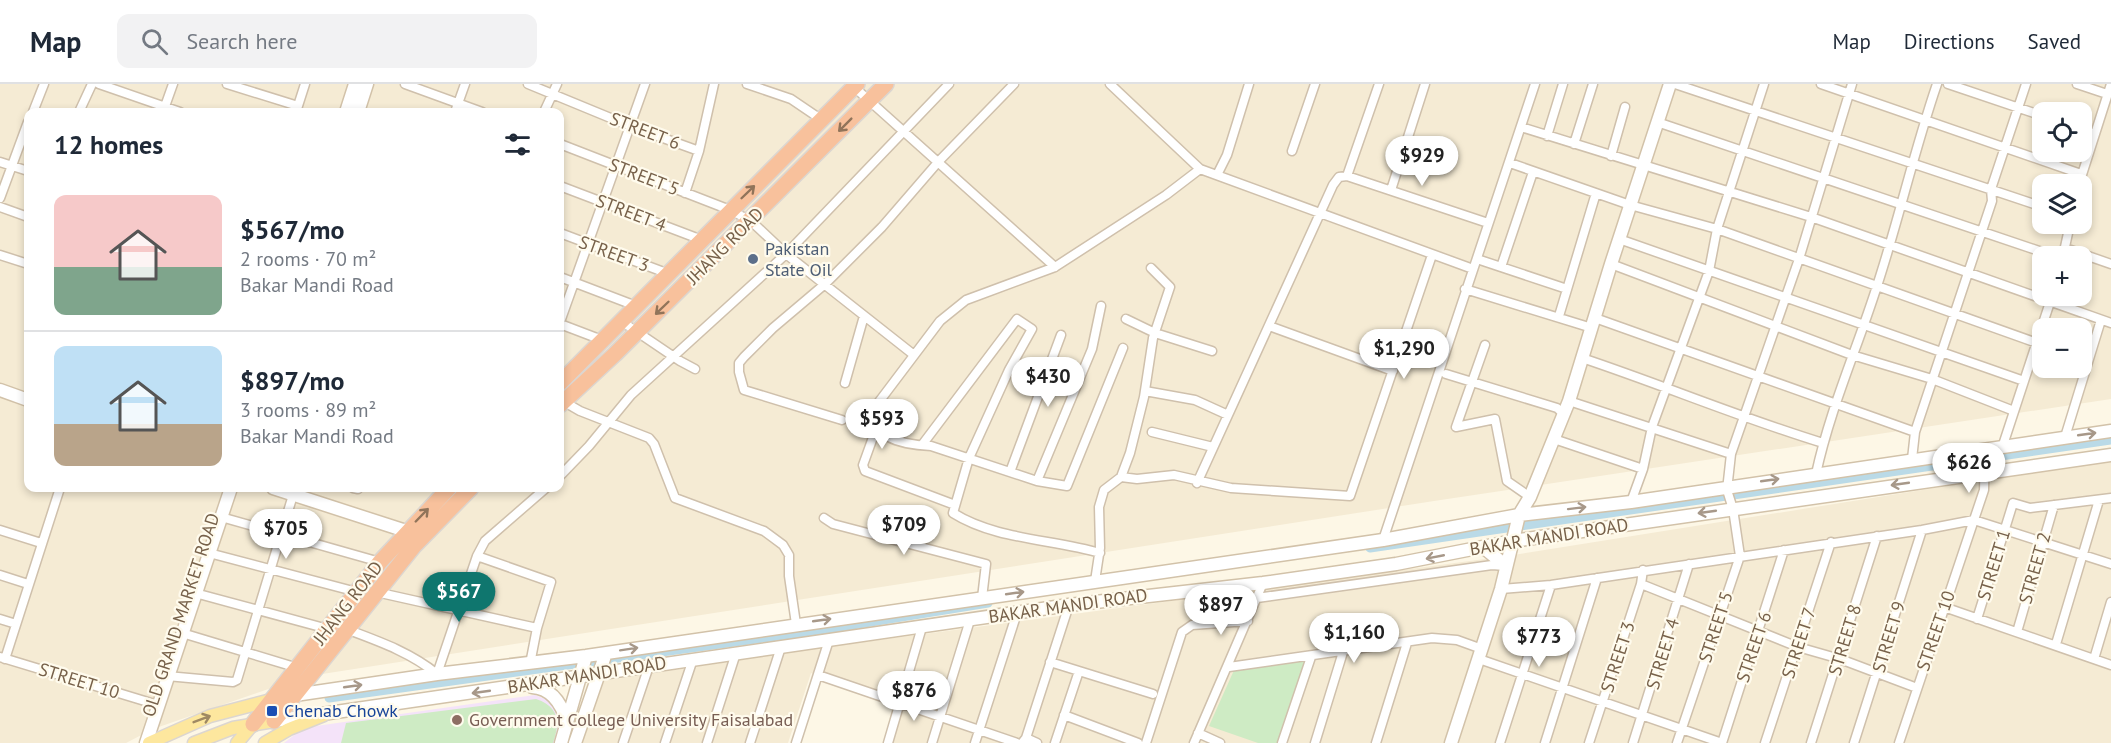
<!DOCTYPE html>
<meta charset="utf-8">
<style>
:root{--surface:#fff;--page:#f2f2f3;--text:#1f2937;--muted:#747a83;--line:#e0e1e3;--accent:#0f766e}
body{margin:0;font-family:"PT Sans",sans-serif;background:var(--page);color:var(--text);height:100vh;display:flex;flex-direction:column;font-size:22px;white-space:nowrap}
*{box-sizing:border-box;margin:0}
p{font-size:20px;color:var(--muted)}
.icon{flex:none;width:33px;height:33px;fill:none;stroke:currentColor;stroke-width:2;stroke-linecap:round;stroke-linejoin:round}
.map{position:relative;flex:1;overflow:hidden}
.sheet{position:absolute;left:24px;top:24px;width:540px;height:384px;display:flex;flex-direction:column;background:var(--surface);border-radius:12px;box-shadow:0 3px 9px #0003}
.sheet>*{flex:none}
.tools{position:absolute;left:2032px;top:18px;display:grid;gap:12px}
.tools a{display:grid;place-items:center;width:60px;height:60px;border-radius:12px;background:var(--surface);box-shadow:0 3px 9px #0003;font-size:30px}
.price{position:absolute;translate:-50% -51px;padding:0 14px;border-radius:21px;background:#fff;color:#222;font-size:20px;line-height:39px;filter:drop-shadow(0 2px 3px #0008)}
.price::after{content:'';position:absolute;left:50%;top:36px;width:18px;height:14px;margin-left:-9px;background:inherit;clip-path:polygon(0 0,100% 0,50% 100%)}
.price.on{background:var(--accent);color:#fff}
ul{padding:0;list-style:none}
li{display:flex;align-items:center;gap:18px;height:150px;padding:0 30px}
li+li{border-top:2px solid var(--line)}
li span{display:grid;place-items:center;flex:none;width:168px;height:120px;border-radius:12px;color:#555}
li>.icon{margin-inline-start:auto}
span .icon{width:72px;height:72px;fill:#fffc;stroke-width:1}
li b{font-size:26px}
h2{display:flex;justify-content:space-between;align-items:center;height:72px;padding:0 30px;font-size:26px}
header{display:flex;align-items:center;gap:36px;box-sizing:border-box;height:84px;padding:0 30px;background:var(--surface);border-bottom:2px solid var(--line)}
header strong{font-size:28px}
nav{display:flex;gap:33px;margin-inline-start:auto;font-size:21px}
.search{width:420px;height:54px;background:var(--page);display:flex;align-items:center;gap:15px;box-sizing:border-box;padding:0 21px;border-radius:12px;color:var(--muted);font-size:22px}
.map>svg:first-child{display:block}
</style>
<header>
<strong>Map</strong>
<div class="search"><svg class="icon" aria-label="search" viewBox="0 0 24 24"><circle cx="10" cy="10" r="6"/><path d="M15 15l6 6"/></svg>Search here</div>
<nav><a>Map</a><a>Directions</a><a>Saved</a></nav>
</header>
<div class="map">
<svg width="2111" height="659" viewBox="0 0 2111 659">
<rect width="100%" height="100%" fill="#fdf7e6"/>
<path fill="#f5ebd4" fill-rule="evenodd" d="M0,0H2111V315L1434,417L303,593L153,645L126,659H0ZM28,28H560V404H28ZM2043,28H2082V68H2043ZM2043,100H2082V140H2043ZM2043,172H2082V212H2043ZM2043,244H2082V284H2043Z
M2111,376V659H891L902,622L811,589L788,659H576L596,598L819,564L1507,472Z"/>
<path fill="#f4e3f9" d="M535,611L548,616L556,624L561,643L556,659H284L298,648L316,642Z"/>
<path fill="#ceebc4" d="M1313,574L1277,659H1258L1209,642L1235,584Z
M536,615C560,623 560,639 553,659H341L346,639Z"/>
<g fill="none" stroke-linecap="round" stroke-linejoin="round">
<path stroke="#badae7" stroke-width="9" d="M1370,464L2111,356
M329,614L821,546L988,519"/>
<g stroke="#cfc0ac" stroke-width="11">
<path id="street" d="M99,0L180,28
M227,0L298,22
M405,0L482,28
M528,0L630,42L699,67
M747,0L791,15L822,36
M1110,0L1200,85L1473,185
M1675,0L2043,123
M1821,0L2081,90
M1948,0L2043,32
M2077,0L2107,10
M854,3L1055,183
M33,28L44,0
M79,28L92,0
M163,28L173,0
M296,28L305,0
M455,28L465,0
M544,28L557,0
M1657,38L2054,172
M1521,43L1811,133L2111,239
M2082,46L2094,50
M1547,52L1563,0
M560,60L730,126L751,137L786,170L914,271
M1574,60L1593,0
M1292,67L1315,0
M1611,72L1625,23
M0,78L28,87
M1510,79L1630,121L1717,145L2037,259
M1217,91L1227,71L1249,0
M1347,92L1488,139
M2079,100L2111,0
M560,102L702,156
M1391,106L1425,0
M685,109L699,67L714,0
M0,114L28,38
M0,123L28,133
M560,149L669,190
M1619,155L2024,297
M2065,164L2111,180
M0,171L28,180
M2063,172L2070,140
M1477,175L1567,205
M1611,180L1852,271L1932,295L2014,327
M1501,183L1533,88
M560,193L636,222
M1465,205L1592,244
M1559,232L1596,109
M1595,234L1915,348
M1126,235L1155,249L1212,267
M621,237L680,277L695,285
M560,238L645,0
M560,240L602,256
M1269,242L1393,287
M1485,261L1456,343L1495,335L1507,397L1530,413
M1123,264L1067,402L1037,397L931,362C908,361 876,356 869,331L940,237L966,216L1055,183L1166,111L1200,85
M1582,274C1663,301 1741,334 1823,359
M1446,290L1557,324L1564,330
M845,299L864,232
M1145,307L1195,316L1228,331
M561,316L580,327L649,354L654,360L675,414L764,447L783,461L789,471V492L796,540
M1569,317L1731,370
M842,336L744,306L739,288V279L744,273L773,244L825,200L882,143L939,77L1014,0
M876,345L863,381L865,387L955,421
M1152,348L1213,363
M2065,353L2101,236
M1554,355L1643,385
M922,361L1017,235L1032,245L1009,286L969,374L953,429C996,456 1053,455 1100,469
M2002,364L2052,212
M1912,375L1915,348L1992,117L1991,105L2026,0
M1010,388L1061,251
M1816,390C1830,325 1857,265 1877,202C1899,135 1914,67 1937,0
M560,392L589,362L631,311L786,170L949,0
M1121,393L1137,395L1174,391L1231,404L1350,412L1432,171
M1037,397L1092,265L1101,222
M1197,399L1333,101L1339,93L1347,92L1379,0
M353,404L358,405
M1631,418L1643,385L1652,343L1709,187L1717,145L1764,0
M221,433L380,478
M824,434L833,440L986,480L982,514
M0,446L41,459
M1383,456L1535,0
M209,469L357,508
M477,472L551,498L537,544
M0,491L28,500
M1095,497L1100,464L1099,423L1104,406L1121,393L1130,369L1144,313L1153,254L1170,203L1151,184
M1641,500L1798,563L1840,575L1917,604
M1501,505L1551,501L1922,446L1974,436L2111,480
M376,508L537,544L530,580
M195,509L328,545
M1257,514L1492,481L1505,482
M1944,523L2111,581
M0,535L16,540
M1977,535L2013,419L2030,424L2111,414
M346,545C378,557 410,568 437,590L477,472L485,457L546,404
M2017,548L2054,421
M182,549L298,584
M2056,560L2099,416
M0,573L158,621
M5,575L60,404
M1479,575L1722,659
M2094,575L2111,518
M1050,578L1153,610
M1229,583L1432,554L1457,556L1482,565
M818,591L1017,659
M167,592L233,598L237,596L293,411
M1064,631L1138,659
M1198,649L1220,659
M1026,654L1037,659
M623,659L649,582
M665,659L693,575
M707,659L736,569
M750,659L781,563
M796,659L829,556
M888,659L922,543
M932,659L970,536
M975,659L1017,529
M1022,659L1026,654L1069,521
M1055,659L1079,587
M1146,659L1182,548L1192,541L1248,537
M1194,659L1263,499
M1282,659L1311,573
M1315,659L1343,568
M1376,659L1407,559
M1500,659L1551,501
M1545,659L1597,494
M1589,659L1641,500L1643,486
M1633,659L1689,480
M1677,659L1740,472L1733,425L1727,406L1731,370L1799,175L1852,0
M1722,659L1784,466
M1765,659L1831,458
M1811,659L1877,452
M1854,659L1922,446
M1899,659L1984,406L1985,366"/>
</g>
<g stroke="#d2c2a9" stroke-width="15">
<path id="secondary" d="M346,28L355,0
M358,28L367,0
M0,306L28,316
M273,404L406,447
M1483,463L1506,482
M532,603C552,604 562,621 567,638
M295,611L437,590L586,572L1383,456L1519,431L1631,418L2111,347
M274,637L1069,521L1263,499L1396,480L1513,457L2111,371
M146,659L231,404
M561,659L586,572
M575,659L606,569
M1451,659L1501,505L1519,431L1530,413L1569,317L1611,180L1670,0"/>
</g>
<g stroke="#dcd6d0" stroke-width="15">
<path id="primary" d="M149,659L210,632L275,615
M194,659L233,644L274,637
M237,659L253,640
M265,659L289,645L324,631"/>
</g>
<g stroke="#dcd6d0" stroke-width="18">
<path id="highway" d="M560,299L857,0
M560,321L615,270L886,0
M274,637L414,462L471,404
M253,640L380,478L449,404"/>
</g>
<use href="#street" stroke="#fff" stroke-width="8"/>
<use href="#secondary" stroke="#fff" stroke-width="12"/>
<use href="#primary" stroke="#fde79e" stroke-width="12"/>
<use href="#highway" stroke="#f8c19c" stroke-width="15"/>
</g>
<defs><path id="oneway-shaft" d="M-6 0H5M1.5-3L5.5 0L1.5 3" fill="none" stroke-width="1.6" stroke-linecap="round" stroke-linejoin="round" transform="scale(1.5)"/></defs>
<g stroke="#91745a">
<use href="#oneway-shaft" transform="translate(845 41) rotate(135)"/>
<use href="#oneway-shaft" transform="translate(748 108) rotate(-44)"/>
<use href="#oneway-shaft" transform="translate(662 224) rotate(136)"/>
<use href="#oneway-shaft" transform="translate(422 431) rotate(-46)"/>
</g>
<g stroke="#a79889">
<use href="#oneway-shaft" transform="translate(2087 350) rotate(-8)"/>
<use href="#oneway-shaft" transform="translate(1770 396) rotate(-8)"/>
<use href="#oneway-shaft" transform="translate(1900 400) rotate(172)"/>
<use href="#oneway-shaft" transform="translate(1577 424) rotate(-7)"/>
<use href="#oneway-shaft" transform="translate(1707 428) rotate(172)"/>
<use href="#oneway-shaft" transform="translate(1435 473) rotate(169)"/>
<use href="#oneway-shaft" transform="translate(1015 509) rotate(-8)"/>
<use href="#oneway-shaft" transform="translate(822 536) rotate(-8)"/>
<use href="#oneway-shaft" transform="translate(629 565) rotate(-9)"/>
<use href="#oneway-shaft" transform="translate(353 602) rotate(-8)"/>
<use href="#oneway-shaft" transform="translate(481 608) rotate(172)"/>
</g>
<use stroke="#9f8963" href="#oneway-shaft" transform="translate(202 635) rotate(-21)"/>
<circle fill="#5c6f8a" stroke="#fffbed" stroke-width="2" cx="753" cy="175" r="6"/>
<rect fill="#1a4fb4" stroke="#fffbed" stroke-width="2" x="266" y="621" width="12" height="12" rx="3"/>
<circle fill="#8d6e63" stroke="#fffbed" stroke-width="2" cx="457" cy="636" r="6"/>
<g text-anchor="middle" stroke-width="4.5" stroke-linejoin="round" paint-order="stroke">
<g font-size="18" fill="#77614a" stroke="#fffbed">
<text transform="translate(645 47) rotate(21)" y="6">STREET 6</text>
<text transform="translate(644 93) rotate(21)" y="6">STREET 5</text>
<text transform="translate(631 129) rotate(21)" y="6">STREET 4</text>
<text transform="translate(725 162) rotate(-45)" y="6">JHANG ROAD</text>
<text transform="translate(614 170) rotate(20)" y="6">STREET 3</text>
<text transform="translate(1549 453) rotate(-9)" y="6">BAKAR MANDI ROAD</text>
<text transform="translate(1994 481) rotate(-73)" y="6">STREET 1</text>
<text transform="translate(2035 484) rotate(-74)" y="6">STREET 2</text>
<text transform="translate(348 519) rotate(-52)" y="6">JHANG ROAD</text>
<text transform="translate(1068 522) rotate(-8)" y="6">BAKAR MANDI ROAD</text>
<text transform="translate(181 531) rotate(-72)" y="6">OLD GRAND MARKET ROAD</text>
<text transform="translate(1716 543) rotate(-72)" y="6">STREET 5</text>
<text transform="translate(1936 547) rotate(-71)" y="6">STREET 10</text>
<text transform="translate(1889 553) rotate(-73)" y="6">STREET 9</text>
<text transform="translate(1845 556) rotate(-73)" y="6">STREET 8</text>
<text transform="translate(1799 559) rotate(-72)" y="6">STREET 7</text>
<text transform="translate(1754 563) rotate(-71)" y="6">STREET 6</text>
<text transform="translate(1663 570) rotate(-73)" y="6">STREET 4</text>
<text transform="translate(1618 573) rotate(-72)" y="6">STREET 3</text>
<text transform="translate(587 591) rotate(-9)" y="6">BAKAR MANDI ROAD</text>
<text transform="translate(79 597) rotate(17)" y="6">STREET 10</text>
</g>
<g font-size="18" fill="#4e5e75" stroke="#fffbed" text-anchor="start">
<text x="765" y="171">Pakistan<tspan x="765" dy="21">State Oil</tspan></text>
</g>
<g font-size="18" fill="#164399" stroke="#fffbed" text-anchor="start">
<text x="284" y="633">Chenab Chowk</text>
</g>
<g font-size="18" fill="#785e54" stroke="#fffbed" text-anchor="start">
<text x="469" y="642">Government College University Faisalabad</text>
</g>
</g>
</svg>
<div class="tools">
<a><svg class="icon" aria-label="locate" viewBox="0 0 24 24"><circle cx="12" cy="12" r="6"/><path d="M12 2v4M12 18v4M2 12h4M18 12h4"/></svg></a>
<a><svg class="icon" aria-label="layers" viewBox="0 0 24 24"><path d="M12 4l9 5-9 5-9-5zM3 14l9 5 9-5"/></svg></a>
<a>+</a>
<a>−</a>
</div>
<b class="price" style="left:1422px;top:103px">$929</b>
<b class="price" style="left:1404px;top:296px">$1,290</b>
<b class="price" style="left:1048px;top:324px">$430</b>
<b class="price" style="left:882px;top:366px">$593</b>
<b class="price" style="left:1969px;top:410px">$626</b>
<b class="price" style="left:904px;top:472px">$709</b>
<b class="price" style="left:286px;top:476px">$705</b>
<b class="price on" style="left:459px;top:539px">$567</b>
<b class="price" style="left:1221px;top:552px">$897</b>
<b class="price" style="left:1354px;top:580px">$1,160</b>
<b class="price" style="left:1539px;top:584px">$773</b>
<b class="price" style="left:914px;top:638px">$876</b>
<section class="sheet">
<h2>12 homes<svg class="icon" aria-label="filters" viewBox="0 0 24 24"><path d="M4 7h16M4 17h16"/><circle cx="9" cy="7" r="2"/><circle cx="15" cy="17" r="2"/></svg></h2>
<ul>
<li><span style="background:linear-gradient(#f6c9c9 60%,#7fa58c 0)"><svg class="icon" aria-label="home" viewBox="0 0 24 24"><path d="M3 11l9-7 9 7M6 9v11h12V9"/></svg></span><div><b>$567/mo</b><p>2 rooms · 70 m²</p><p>Bakar Mandi Road</p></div></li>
<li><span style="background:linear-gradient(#bfe0f5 65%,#b9a48a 0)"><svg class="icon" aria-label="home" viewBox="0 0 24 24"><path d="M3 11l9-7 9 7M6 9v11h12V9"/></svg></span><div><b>$897/mo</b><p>3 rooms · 89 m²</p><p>Bakar Mandi Road</p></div></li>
</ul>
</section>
</div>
